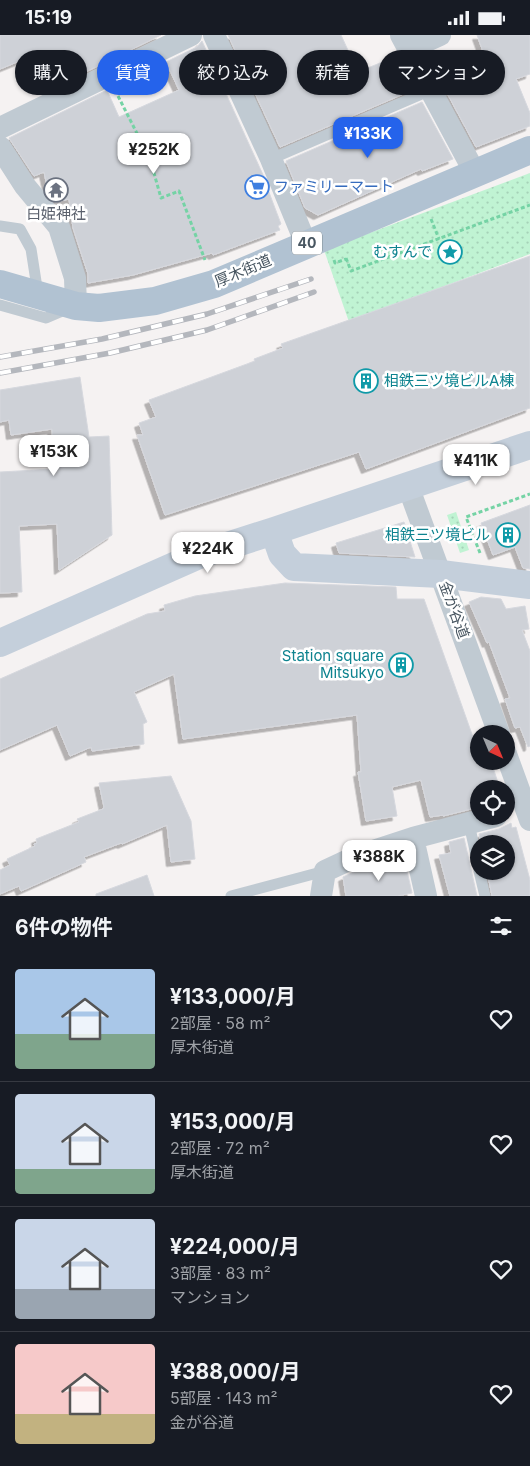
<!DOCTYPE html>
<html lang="ja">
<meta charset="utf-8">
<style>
:root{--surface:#171b24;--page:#242831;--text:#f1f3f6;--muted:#9ea1a6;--line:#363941;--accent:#2563eb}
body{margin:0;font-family:Inter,"Noto Sans JP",sans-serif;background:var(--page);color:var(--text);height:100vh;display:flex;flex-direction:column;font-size:19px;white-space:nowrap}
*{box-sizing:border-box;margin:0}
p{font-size:16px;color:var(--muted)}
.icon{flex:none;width:28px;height:28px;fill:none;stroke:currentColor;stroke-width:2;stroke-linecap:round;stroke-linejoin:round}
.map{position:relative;height:861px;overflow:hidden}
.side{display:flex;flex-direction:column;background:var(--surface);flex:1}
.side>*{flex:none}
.guide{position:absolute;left:15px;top:15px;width:500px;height:45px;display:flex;gap:10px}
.needle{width:32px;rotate:136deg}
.tools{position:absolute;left:470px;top:690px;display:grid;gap:10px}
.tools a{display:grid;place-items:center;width:45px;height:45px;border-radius:50%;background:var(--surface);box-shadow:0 1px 4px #0004;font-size:25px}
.price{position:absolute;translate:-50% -42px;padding:0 11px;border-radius:10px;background:#fff;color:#222;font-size:16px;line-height:32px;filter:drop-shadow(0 1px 2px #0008)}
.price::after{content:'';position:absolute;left:50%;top:30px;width:15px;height:11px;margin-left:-8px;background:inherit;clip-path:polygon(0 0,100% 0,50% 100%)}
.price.current{background:var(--accent);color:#fff}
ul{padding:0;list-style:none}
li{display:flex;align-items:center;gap:15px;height:125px;padding:0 15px}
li+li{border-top:1px solid var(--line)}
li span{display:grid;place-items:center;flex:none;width:140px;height:100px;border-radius:5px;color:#555}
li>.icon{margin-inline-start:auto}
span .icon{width:60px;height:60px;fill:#fffc;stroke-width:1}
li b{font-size:21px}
h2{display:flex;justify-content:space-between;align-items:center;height:60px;padding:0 15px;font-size:21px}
.chip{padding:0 18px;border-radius:22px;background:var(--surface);box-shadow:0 1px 4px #0004;font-size:18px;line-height:45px}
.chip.current{background:var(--accent);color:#fff}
.status{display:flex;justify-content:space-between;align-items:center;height:35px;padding:0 25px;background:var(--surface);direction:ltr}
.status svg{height:14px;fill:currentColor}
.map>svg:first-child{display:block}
</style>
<div class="status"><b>15:19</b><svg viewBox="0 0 49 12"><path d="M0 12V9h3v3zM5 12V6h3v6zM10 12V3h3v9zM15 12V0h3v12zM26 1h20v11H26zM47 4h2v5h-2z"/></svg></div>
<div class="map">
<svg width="530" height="861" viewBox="0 0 530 861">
<defs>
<pattern id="green-dots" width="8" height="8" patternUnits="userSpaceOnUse" patternTransform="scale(1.25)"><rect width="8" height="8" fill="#c0f3d3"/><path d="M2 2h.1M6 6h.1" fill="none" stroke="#a6d2b8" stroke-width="1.8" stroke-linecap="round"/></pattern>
<filter id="shadow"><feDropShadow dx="-4.5" dy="4.5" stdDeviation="0" flood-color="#0004"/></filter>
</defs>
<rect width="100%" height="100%" fill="#f5f2f2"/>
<path fill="url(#green-dots)" d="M530,138V219L349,287L324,215Z
M456,477L469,515L460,518L447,480Z"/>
<path fill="#ced1d7" stroke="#d6d8de" filter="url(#shadow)" d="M0,0H161L59,50L44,16L0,34Z
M228,0H341L358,37L397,21L415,54L280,112Z
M477,0H530V39L516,44L530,78V91L476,112L447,58L490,36Z
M202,6L269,153L267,152L281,189L278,191L280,195L213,220L212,218L133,240L88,248V239L73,193L69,164L55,167L54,163H52L49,160L44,137L34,141L9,103L107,55L119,82L179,55L166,27L197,12Z
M422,67L453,124L422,136L421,134L318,180L305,173L286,126Z
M530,221V373L366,434L359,417L165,480L137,400H143L139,388L156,382L149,365L255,326L254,324L283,313L281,309Z
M80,342L89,402L109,401L112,500L59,535L57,489L19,491L22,557L0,558V437L54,434L52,394L11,400L9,385L0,387V355Z
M530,470V534L523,533L515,512L493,520L481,488Z
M404,487L415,522L339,518L336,508Z
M285,548L396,552L397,564H424L479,719V726H491L500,754H479V772L443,781V780L430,782L421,745L392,752L397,781L366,786L358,737H361L357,680L183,704L174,639L134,657L147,687L143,689L144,709L92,716L91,712L70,721L57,690L0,715V644L147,579L165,576L164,570L195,561Z
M481,562L501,564L506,574L525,571L529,594L522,595L530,616V711L528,712L520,692L515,693L505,664L510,663L489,607L487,608L469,567Z
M171,741L191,786L195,824L171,827L167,790L122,809L121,808L84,822L86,827L21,856L19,851L0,859V835L10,830L7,824L35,811L34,809L37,808L36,804L79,787L77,784L103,774L104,772L99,748Z
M511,788L512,793L516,792L530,845V861H492L487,836H506V809H481L479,799L499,794Z
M464,803L477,861H450L439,820L451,818L449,807Z
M405,827L412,858L397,861H346L343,842L356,836Z
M147,840L154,861H96V859Z"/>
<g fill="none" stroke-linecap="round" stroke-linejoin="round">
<path stroke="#75d3a5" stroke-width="3" stroke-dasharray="4 2.5" stroke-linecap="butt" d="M118,61L150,124L161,163L179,156L205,225
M431,184L439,204
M346,223L351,236L530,170
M334,225L335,228L346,224
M480,518L466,482L530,459"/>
<path stroke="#c0cad2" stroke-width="11" d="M271,124L431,55
M0,191L20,194L31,214L38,259
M0,270L46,283L67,274
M469,789L479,833
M479,836L485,861
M231,861L325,836"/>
<path stroke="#c0cad2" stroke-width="22" d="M214,0L271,124L306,209
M401,0L475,138
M409,14L440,0
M0,93L191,0
M0,112L25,151L59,192L75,243L76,271
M408,451L499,699
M506,719L530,785
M413,803L426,861
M321,861L325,836L355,822L413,803L496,781"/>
<path stroke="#c4cfdb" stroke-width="28" d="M274,496L282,519L294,532L441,539L530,550
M0,608L199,520L274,496L530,410"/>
<path stroke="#b1c2d2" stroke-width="28" d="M0,249L76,271L99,273L155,266L214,249L530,115"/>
<g stroke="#b4b7bd" stroke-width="5.5">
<path id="rail" d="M0,322L102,304L207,279L311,244
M0,338L110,318L207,295L314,257"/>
</g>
<use href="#rail" stroke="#fff" stroke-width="4" stroke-dasharray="11" stroke-linecap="butt"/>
</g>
<defs>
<g id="supermarket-ring" transform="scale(1.25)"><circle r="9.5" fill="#fff" stroke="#3f7fe0" stroke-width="1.5"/><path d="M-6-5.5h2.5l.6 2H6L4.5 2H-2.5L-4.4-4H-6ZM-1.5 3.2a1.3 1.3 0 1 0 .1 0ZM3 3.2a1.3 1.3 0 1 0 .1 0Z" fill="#3f7fe0"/></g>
<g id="temple-ring" transform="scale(1.25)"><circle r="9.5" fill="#fff" stroke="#6b7280" stroke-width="1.5"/><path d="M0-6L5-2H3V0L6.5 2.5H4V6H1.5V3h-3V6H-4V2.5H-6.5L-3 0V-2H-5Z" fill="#6b7280"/></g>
<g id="sight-ring" transform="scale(1.25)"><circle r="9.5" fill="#fff" stroke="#0f9aa8" stroke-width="1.5"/><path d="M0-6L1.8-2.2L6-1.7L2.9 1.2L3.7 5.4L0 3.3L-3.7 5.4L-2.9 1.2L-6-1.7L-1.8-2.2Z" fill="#0f9aa8"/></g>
<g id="building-ring" transform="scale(1.25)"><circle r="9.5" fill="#fff" stroke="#0f9aa8" stroke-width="1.5"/><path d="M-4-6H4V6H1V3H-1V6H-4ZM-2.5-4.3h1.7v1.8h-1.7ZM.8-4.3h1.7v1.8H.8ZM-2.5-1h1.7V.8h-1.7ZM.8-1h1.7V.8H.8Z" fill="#0f9aa8"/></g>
</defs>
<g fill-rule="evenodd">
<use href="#supermarket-ring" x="257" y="152"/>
<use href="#temple-ring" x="56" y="155"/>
<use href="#sight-ring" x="450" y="217"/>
<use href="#building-ring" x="366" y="346"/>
<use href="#building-ring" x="508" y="500"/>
<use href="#building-ring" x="401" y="630"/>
</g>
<g text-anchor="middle" stroke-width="5" stroke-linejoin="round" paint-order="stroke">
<rect fill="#fff" stroke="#7f8990" stroke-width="1" x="292" y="196.5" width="30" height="23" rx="4"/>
<g font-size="14" font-weight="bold" fill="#485661">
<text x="307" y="213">40</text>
</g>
<g font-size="15" fill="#366cbe" stroke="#fff" text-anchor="start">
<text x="274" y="157">ファミリーマート</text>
</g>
<g font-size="15" fill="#5b616d" stroke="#fff">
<text x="56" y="184">白姫神社</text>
</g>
<g font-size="15" fill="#0d838f" stroke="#fff" text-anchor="end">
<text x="432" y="222">むすんで</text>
<text x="384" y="351" text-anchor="start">相鉄三ツ境ビルA棟</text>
<text x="490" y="505">相鉄三ツ境ビル</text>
<text x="384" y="626">Station square<tspan x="384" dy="17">Mitsukyo</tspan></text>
</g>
<g font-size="15" fill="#485661" stroke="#fff">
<text transform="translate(243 236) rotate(-23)" y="5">厚木街道</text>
<text transform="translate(454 575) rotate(70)" y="5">金が谷道</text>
</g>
</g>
</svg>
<div class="tools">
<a><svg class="needle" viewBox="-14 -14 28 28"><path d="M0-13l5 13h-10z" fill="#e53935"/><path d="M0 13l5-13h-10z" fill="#9ea1a6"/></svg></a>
<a><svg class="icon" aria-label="locate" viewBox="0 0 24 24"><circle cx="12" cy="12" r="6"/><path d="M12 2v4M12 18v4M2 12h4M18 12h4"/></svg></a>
<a><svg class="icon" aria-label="layers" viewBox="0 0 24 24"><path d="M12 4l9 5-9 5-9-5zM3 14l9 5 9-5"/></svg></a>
</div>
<b class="price current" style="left:368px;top:124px">¥133K</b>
<b class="price" style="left:154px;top:140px">¥252K</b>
<b class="price" style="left:54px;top:442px">¥153K</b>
<b class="price" style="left:476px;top:451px">¥411K</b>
<b class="price" style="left:208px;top:539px">¥224K</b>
<b class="price" style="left:379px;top:847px">¥388K</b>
<div class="guide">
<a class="chip">購入</a>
<a class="chip current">賃貸</a>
<a class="chip">絞り込み</a>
<a class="chip">新着</a>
<a class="chip">マンション</a>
</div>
</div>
<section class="side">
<h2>6件の物件<svg class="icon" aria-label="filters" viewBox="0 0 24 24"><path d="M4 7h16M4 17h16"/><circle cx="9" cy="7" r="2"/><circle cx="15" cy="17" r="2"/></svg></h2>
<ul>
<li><span style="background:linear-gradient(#a9c7e8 65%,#7fa58c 0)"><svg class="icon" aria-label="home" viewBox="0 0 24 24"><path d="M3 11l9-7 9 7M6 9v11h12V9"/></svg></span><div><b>¥133,000/月</b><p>2部屋 · 58 m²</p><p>厚木街道</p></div><svg class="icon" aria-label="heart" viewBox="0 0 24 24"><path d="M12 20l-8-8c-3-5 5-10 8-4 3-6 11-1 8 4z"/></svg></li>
<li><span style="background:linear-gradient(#c9d6e8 75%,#7fa58c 0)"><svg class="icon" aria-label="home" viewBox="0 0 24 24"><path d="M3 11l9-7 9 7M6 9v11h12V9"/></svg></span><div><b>¥153,000/月</b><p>2部屋 · 72 m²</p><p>厚木街道</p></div><svg class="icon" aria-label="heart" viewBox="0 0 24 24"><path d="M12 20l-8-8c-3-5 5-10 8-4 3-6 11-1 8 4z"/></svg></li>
<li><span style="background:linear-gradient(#c9d6e8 70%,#9aa5b1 0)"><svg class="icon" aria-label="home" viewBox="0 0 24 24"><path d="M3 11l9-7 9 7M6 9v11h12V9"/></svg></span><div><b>¥224,000/月</b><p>3部屋 · 83 m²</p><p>マンション</p></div><svg class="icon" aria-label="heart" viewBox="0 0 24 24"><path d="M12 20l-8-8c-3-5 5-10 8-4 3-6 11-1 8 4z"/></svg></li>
<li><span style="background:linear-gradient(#f6c9c9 70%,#c2b280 0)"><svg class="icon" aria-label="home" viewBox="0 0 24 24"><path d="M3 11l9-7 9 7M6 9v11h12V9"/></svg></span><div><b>¥388,000/月</b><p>5部屋 · 143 m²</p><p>金が谷道</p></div><svg class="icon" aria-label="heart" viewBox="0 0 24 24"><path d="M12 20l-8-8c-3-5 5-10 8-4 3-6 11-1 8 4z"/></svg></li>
</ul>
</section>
